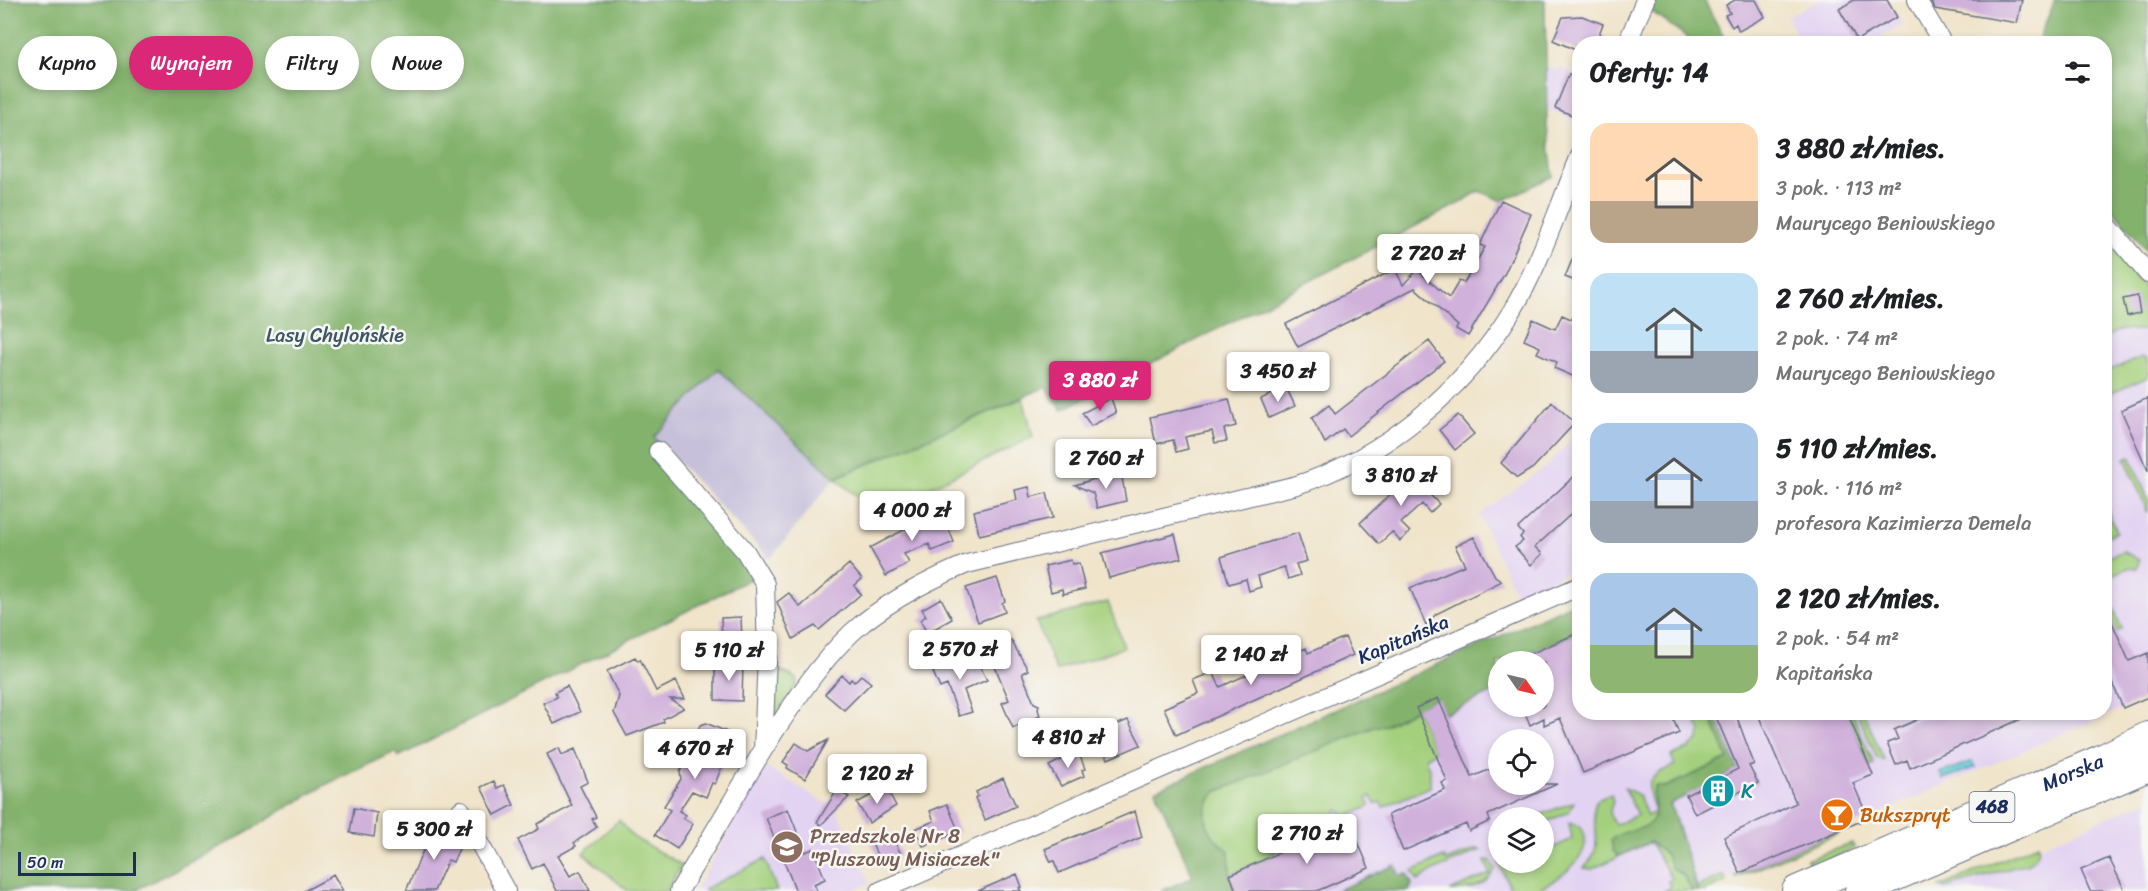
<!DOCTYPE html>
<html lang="pl">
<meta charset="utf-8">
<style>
:root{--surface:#fff;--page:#f2f2f2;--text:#202124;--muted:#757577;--accent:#db2777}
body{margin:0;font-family:Sriracha,sans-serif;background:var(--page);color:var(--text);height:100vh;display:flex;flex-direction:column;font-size:22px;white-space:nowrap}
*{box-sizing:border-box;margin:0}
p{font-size:20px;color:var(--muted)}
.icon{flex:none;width:33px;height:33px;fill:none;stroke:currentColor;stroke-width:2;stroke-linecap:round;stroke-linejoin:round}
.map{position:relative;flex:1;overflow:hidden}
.drawer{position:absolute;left:1572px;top:36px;width:540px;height:684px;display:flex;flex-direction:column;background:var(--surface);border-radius:24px;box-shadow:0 3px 9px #0003}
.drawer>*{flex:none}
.hud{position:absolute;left:18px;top:36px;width:570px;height:54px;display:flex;gap:12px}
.needle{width:39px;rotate:124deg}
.controls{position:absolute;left:1488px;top:651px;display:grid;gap:12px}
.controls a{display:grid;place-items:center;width:66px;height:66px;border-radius:50%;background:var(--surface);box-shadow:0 3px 9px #0003;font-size:30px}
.scale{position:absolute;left:18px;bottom:15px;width:118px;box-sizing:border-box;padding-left:6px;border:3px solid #1b2f5e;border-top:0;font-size:16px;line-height:21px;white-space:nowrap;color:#1b2f5e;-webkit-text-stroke:4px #f6f6f2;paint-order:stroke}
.price{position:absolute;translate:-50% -51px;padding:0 14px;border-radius:6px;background:#fff;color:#222;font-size:20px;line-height:39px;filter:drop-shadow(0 2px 3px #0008)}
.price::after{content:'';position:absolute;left:50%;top:36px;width:18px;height:14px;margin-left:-9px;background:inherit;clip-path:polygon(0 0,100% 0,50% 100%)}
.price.current{background:var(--accent);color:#fff}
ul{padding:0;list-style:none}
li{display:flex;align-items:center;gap:18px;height:150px;padding:0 18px}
li span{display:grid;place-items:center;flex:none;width:168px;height:120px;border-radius:18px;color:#555}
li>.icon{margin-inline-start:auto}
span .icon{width:72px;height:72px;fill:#fffc;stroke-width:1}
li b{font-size:26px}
h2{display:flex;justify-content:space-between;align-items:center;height:72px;padding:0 18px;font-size:26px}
.tag{padding:0 21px;border-radius:27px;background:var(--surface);box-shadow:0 3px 9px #0003;font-size:21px;line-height:54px}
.tag.current{background:var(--accent);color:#fff}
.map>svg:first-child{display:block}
</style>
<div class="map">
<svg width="2148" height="891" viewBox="0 0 2148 891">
<rect width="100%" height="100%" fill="#f6f6f2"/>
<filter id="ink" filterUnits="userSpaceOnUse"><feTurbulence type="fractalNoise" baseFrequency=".0167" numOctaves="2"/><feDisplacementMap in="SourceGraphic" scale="12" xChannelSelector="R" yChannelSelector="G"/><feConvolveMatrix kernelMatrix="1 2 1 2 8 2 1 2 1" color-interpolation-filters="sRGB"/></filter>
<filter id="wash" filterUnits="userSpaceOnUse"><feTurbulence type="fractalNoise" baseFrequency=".008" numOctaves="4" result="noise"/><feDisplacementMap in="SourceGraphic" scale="24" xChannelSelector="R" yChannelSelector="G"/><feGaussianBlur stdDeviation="1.35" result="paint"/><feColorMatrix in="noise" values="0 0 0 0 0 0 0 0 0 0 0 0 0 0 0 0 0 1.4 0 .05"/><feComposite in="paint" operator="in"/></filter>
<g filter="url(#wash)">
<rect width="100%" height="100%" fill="#f0e4ca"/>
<path fill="#e3d3f2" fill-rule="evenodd" d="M1819,0H1888L1903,25L1869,43H1801L1787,17Z
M1546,66L1557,71L1559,67L1579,75V122L1547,109Z
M2105,239L2148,292V697L1699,891H1161L1193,877L1155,790L1579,602L1580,712H2104ZM1498,662H1544V706H1498ZM1498,740H1544V784H1498ZM1498,818H1544V862H1498Z
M1579,431V566L1517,596L1479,515L1547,466Z
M766,767L837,810L870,883L851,891H695Z
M2148,800V891H1937L1943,888Z"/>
<path fill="#c6c0da" d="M718,369L835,478L770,559L654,437Z"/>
<path fill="#a4d07d" stroke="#60806e" stroke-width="1.5" d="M2104,239L2148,292V330H2120L2105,337Z
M2142,357L2148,359V377L2105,396V372Z
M1023,398L1033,437L877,513L835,478Z
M2130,456L2148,499V513L2125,458Z
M2104,502L2117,532L2105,537H2104Z
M2123,551L2139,560L2137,568L2125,569L2105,578V558Z
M2105,588L2122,629L2116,632L2105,605Z
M1108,602L1124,647L1056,671L1036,621Z
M779,670L796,678L797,684L772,721L775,673Z
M1416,708L1435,752L1426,757L1427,765L1430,768V787L1383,807L1380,802L1375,804L1371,796L1367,798L1370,806L1344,818L1339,809L1336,811L1340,820L1308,835L1302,825L1305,836L1270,853L1346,820L1349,821L1230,875L1229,851C1208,836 1196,814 1216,792L1374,727L1386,725Z
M1692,713H1709L1728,759L1665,787L1697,887L1724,875L1726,882L1705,891H1664L1670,887L1668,881L1672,879L1650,842L1592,869L1584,868C1609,844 1587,815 1597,800L1611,794L1613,802L1609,813L1615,825L1637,815L1625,788L1639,795L1647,816L1655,812C1645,781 1644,779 1675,765L1671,756L1689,748L1696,742L1701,732Z
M1847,713H1852L1874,764L1870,766Z
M1857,713H1864L1884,760L1877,758Z
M1574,802L1569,812L1544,823V818L1534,817Z
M619,820L633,837L682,865L666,891H628L583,853Z
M1569,823L1580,826C1601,854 1554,885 1530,891C1524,891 1517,891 1511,891L1499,863H1504L1507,868L1519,863L1544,862V852L1572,839Z
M1837,831L1838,834L1736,878L1735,876Z
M1852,843L1854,848L1812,868L1807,860Z
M2038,844C2040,854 2036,858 2028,863L1945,888L1940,887Z
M1477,849L1481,850L1429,873L1418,881L1412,871L1444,857L1446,861Z
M765,859L777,891H705L706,888Z
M1490,860L1495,869C1487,887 1468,891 1450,891L1490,874L1485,861Z"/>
<path fill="#83b26c" stroke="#4f7065" stroke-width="1.5" d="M0,0H1545L1547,126L1553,176L1502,201L1479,191L1458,204L1062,410L1046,387L835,478L718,369L654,437L754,577L398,757L395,752L325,785L235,839L134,891H0Z
M1656,0H1704L1727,43H1695L1651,11Z
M2055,0H2148V252L2105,200L2104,44L2037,43Z
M1579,601V632L1509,661L1498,662V690L1445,714L1437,698L1386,725L1374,727L1216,792C1196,814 1208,836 1229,851L1230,875L1236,891H1161L1193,877L1155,790Z
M1709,713H1714L1738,769L1670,804L1698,891H1692L1683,875L1672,869L1667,856L1650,842L1619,856L1613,851L1611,840C1622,828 1645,833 1653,819C1659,808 1649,796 1656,786L1665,787L1728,759Z
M1395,865L1400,876L1407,874L1412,884L1409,891H1336Z"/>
<path fill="#5cc9d2" stroke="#3c7c98" stroke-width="1.5" d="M1973,761L1976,767L1943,779L1940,773Z"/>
<g id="blocks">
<path fill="#d0b1db" d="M1735,0H1756L1765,17L1739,31L1736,24L1732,27L1725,15L1730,13L1726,5Z
M1854,0H1887L1897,17L1857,40L1839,9Z
M1930,0H2022L2017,23L1935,9Z
M1582,16L1603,24L1599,34L1616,44H1580V52L1553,40L1563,17Z
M1569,74L1580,79V103L1574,116L1555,108Z
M1501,200L1531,214L1505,273L1468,336L1456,329L1458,326L1415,288L1298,347L1286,324L1395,269L1403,285L1417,270L1449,298L1459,281L1464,283L1485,247L1480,245Z
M1579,243L1580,282H1578L1565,277Z
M2137,296L2140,313L2127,316L2123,299Z
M1562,315L1580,323V367L1575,377L1554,368L1557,362L1537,353L1540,347L1524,340L1533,319L1555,329Z
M1429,341L1444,361L1348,436L1343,429L1325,443L1312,418L1329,405L1335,414Z
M1286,387L1295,406L1269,418L1261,399Z
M1111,398L1116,413L1091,426L1082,413Z
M2148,398V471L2121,410Z
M1229,399L1236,426L1224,429L1227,441L1215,443L1212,431L1185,437L1188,449L1176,452L1173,440L1156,444L1150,417Z
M1552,402L1575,423L1533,468L1517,478L1501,463Z
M1458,415L1474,434L1455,450L1439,430Z
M1419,467L1439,488L1431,496L1439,504L1430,513L1422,504L1401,523L1410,532L1400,541L1392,532L1379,544L1360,523Z
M1121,471L1126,501L1097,508L1093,493L1075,485Z
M1580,471V506L1535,547L1542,554L1531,565L1515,547L1523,541L1520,537L1523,534L1518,528Z
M1029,487L1031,497L1047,493L1053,518L979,535L974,511L1017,500L1015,490Z
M941,510L954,542L932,551L929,544L904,554L909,563L886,576L870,548Z
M1298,533L1307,561L1296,564L1300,575L1288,579L1284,567L1258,576L1261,587L1249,591L1246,579L1229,584L1221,557Z
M1175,534L1181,558L1109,578L1102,553Z
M1474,537L1495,576L1502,581L1436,614L1426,625L1410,588L1465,565L1455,546Z
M1071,560L1072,564L1079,563L1085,589L1063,594L1062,589L1051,592L1045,566Z
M849,564L862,579L854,586L861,594L819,630L815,626L793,639L777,602L789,593L800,607Z
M997,578L1005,601L1002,603L1005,612L978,622L966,588Z
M941,598L952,619L927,633L920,620L926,616L922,609Z
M2104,604L2129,661L2148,653V697L2123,708L2108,673L2104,674Z
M741,617L742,641L722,642L721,618Z
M1580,632V712H1670L1679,733L1583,773L1560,718L1544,725V718L1530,725L1522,706H1544V662H1512Z
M1345,637L1353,655L1176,735L1164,708L1198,693L1193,680L1213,672L1220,687L1306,648L1308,653Z
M1011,640L1028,670L1022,673L1034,703L1039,705L1038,709L1040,716L1013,728L1002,703L1009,700L988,650Z
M965,655L967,660L974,656L987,680L964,690L972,712L959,716L947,685L940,688L933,672Z
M635,657L638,661L640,659L656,691L676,681L685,699H670L684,708L663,719L664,722L627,736L614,713L619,696L607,671Z
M715,664H743L742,701L715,700Z
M842,675L849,682L851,679L854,682L861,675L871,683L844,710L825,694Z
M567,686L580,712L554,724L543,703L557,697L555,692Z
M1438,698L1472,777L1498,766V784H1557L1488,815L1490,821L1469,831L1466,824L1403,851L1388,815L1445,790L1442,783L1447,781L1416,708Z
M1714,712H1735L1754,764L1749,766L1758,783L1695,814L1686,795L1738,769Z
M1757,712H1847L1873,775L1853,783L1868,818L1740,873L1724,837L1796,803Z
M1934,712H2037L1910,768L1907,760L1896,765L1887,743L1898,739L1894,730Z
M1128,720L1141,745L1108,759L1097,733Z
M706,723L734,735L715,784L712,783L706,797L692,791L679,811L686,815L683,818L693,824L677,849L655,835L670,810L664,806L681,779L680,772L697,738L695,737L700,725Z
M828,740L805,779L787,768L788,765L783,762L796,743L808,751Z
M559,748L562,755L575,749L588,782L580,786L596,817L592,819L597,827L574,843L576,846L558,856L570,876L580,871L590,891H557L543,863L532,869L518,840L539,829L537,824L572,806L547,754Z
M1078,751L1085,769L1082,770L1084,776L1061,786L1049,766Z
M1003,778L1016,806L985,820L975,798L978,796L976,792Z
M494,781L497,788L504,785L514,805L495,815L481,787Z
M886,787L896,806L869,823L857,803Z
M837,790L849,797L821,825L817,822Z
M947,804L959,832L923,846L915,829L934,821L930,811Z
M354,808L377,813L374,837L350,833Z
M788,809L805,852L813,849L825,879L814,884L817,891H796L766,818Z
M1135,811L1142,837L1059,873L1054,861L1051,862L1045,849Z
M1349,821L1369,868L1317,891H1236L1230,875Z
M433,827L463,840L453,862L448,860L434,891H406Z
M884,836L887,842L893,839L901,854L881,863L871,842Z
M2109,858L2125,891H2090L2081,870Z
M333,874L343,891H304L323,881Z
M1017,874L1022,887L1019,888L1021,891H978Z"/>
</g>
</g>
<g filter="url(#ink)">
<use href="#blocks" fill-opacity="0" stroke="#666e84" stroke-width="1.5"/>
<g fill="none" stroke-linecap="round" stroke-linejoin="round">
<g stroke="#666e84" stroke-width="20">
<path id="minor" d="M1917,0L1943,44
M1627,44L1645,0
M2104,221L2148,274
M658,451L745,551L765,584L767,656L763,750
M461,810L506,891
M679,891C711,838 742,783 775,731C801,692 827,652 864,622C895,598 931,579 967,564L1297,485C1386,456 1463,391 1512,311C1541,263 1558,207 1580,156
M880,891L1580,586"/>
</g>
<g stroke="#666e84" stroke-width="32">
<g id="primary">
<path id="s1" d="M1797,891L2101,760L2148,737"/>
<path d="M1860,891L2148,766"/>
</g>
</g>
<use href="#minor" stroke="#fff" stroke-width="18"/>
<use href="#primary" stroke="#fff" stroke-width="30"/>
</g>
</g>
<defs>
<g id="building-disc" transform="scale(1.725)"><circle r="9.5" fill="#0f9aa8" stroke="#f6f6f2"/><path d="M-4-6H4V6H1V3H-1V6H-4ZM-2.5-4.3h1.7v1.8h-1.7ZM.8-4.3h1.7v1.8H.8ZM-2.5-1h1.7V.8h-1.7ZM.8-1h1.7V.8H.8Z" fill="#fff"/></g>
<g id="bar-disc" transform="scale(1.725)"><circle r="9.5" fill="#e8710a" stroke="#f6f6f2"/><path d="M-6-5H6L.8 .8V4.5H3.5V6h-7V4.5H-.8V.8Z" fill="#fff"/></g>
<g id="school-disc" transform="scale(1.725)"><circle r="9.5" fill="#8d6e63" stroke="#f6f6f2"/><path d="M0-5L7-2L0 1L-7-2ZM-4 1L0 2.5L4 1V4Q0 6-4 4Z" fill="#fff"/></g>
</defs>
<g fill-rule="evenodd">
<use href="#building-disc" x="1718" y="791"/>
<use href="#bar-disc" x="1837" y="815"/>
<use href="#school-disc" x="787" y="847"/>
</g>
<g text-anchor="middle" stroke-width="5" stroke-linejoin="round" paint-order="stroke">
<rect fill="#f6f6f2" stroke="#5d6b8a" stroke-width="1.5" x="1969.5" y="792" width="45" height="30" rx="4.5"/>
<g font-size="18" font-weight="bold" fill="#1b2f5e">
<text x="1992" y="813">468</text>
</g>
<g font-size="20" fill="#3d5766" stroke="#f6f6f2">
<text x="335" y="342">Lasy Chylońskie</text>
</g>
<g font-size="20" fill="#1b2f5e" stroke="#f6f6f2">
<text transform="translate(1403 639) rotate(-23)" y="7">Kapitańska</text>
<text dy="7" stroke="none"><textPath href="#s1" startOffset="300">Morska</textPath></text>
</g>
<g font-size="20" fill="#0d838f" stroke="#f6f6f2" text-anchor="start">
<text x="1741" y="798">K</text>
</g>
<g font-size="20" fill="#c56008" stroke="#f6f6f2" text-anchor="start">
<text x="1860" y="822">Bukszpryt</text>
</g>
<g font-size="20" fill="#785e54" stroke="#f6f6f2" text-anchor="start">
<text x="810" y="843">Przedszkole Nr 8<tspan x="810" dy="23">"Pluszowy Misiaczek"</tspan></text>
</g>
</g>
</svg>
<div class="controls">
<a><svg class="needle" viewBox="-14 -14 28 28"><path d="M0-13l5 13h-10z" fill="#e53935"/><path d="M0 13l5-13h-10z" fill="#757577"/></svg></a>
<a><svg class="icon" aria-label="locate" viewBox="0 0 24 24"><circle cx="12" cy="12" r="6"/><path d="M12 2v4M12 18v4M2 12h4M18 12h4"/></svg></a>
<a><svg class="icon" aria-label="layers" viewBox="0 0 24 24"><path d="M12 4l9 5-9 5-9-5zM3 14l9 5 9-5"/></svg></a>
</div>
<div class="scale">50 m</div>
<b class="price" style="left:1428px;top:285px">2 720 zł</b>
<b class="price" style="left:1278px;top:403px">3 450 zł</b>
<b class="price current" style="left:1100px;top:412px">3 880 zł</b>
<b class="price" style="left:1106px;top:490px">2 760 zł</b>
<b class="price" style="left:1401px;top:507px">3 810 zł</b>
<b class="price" style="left:912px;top:542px">4 000 zł</b>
<b class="price" style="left:960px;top:681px">2 570 zł</b>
<b class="price" style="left:729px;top:682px">5 110 zł</b>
<b class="price" style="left:1251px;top:686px">2 140 zł</b>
<b class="price" style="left:1068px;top:769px">4 810 zł</b>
<b class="price" style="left:695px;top:780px">4 670 zł</b>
<b class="price" style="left:877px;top:805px">2 120 zł</b>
<b class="price" style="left:434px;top:861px">5 300 zł</b>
<b class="price" style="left:1307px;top:865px">2 710 zł</b>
<div class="hud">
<a class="tag">Kupno</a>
<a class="tag current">Wynajem</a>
<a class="tag">Filtry</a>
<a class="tag">Nowe</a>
</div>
<section class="drawer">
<h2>Oferty: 14<svg class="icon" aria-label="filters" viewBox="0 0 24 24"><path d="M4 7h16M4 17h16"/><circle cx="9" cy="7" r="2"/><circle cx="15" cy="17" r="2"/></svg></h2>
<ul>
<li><span style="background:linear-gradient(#ffd9b3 65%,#b9a48a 0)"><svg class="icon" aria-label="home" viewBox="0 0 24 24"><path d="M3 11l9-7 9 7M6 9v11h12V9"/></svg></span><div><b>3 880 zł/mies.</b><p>3 pok. · 113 m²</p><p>Maurycego Beniowskiego</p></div></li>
<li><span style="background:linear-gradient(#bfe0f5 65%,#9aa5b1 0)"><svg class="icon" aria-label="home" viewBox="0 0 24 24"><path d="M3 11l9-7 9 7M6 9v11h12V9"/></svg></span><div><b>2 760 zł/mies.</b><p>2 pok. · 74 m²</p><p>Maurycego Beniowskiego</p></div></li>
<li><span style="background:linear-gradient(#a9c7e8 65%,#9aa5b1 0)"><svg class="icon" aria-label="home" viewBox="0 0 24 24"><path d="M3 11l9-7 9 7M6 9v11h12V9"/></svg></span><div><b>5 110 zł/mies.</b><p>3 pok. · 116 m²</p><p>profesora Kazimierza Demela</p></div></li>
<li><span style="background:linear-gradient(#a9c7e8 60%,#8fb573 0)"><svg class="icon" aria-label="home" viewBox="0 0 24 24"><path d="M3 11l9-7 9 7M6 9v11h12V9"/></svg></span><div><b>2 120 zł/mies.</b><p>2 pok. · 54 m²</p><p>Kapitańska</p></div></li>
</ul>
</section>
</div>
